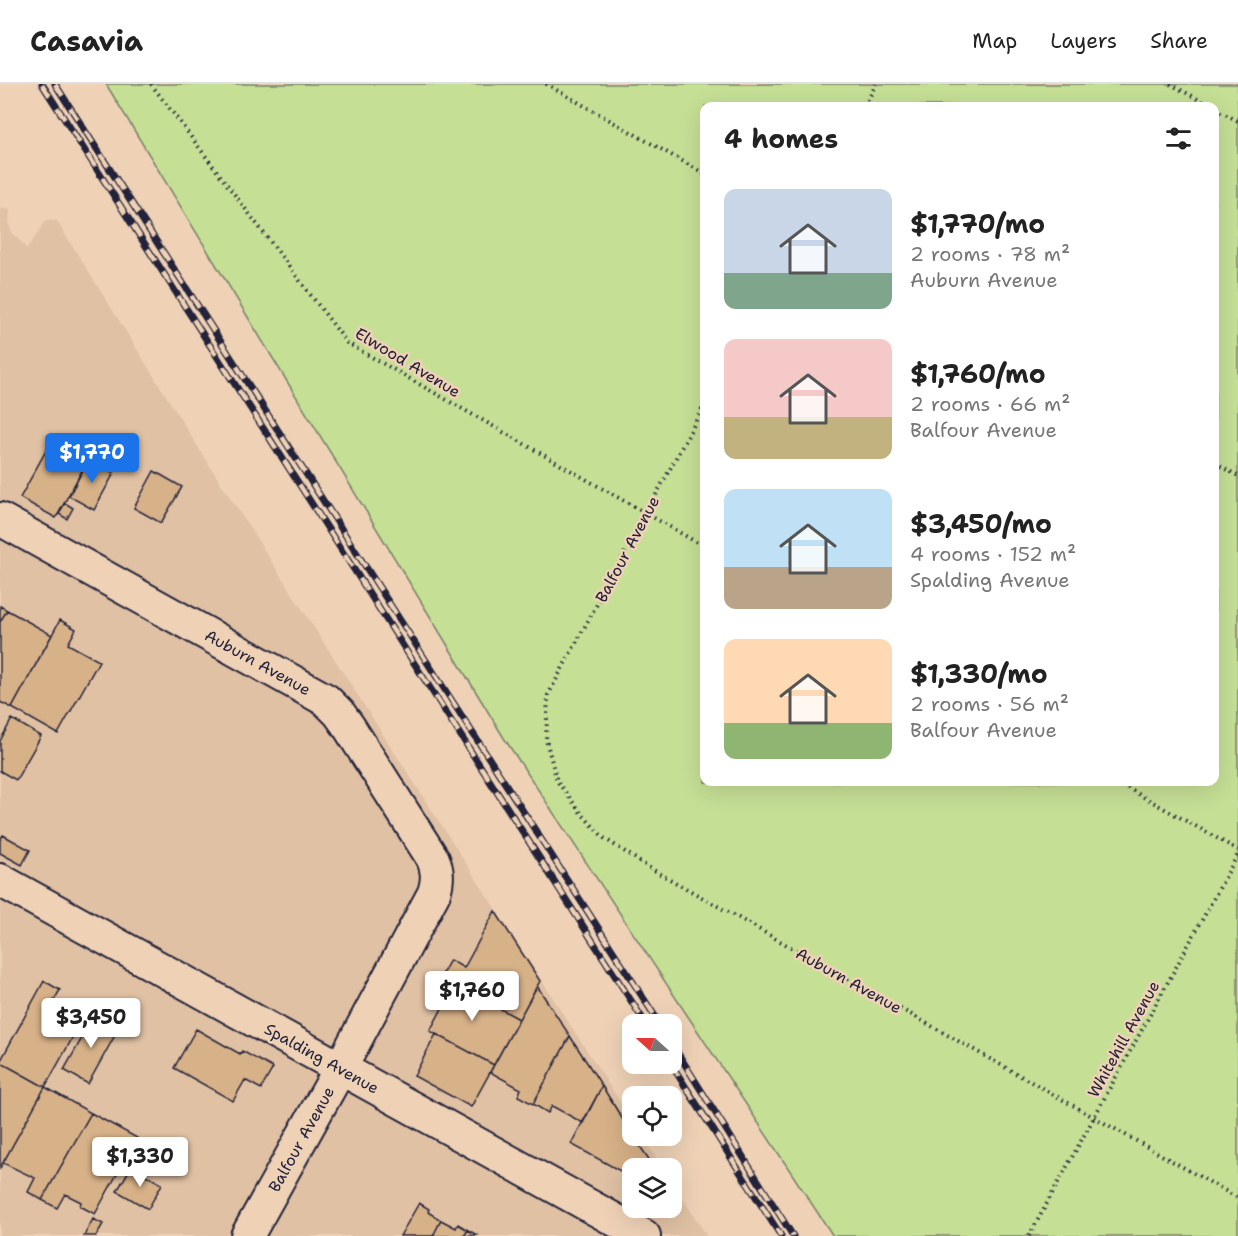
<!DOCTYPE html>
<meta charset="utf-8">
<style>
:root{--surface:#fff;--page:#f2f2f2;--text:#222;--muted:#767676;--line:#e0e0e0;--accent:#1a73e8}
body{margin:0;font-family:"Shantell Sans",sans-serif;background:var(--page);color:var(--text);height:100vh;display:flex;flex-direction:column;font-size:22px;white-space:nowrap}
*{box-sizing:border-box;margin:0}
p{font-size:20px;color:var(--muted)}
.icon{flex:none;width:33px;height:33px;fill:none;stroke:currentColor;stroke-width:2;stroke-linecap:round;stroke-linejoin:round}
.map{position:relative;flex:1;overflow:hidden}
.sheet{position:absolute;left:700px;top:18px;width:519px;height:684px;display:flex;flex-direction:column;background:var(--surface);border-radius:12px;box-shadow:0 6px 24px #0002}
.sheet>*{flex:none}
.needle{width:39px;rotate:291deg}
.tools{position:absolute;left:622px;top:930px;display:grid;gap:12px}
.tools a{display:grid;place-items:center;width:60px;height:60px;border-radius:12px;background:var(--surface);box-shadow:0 6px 24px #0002;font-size:30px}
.price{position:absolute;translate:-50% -51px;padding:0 14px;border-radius:6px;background:#fff;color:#222;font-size:20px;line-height:39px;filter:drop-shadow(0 2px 3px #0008)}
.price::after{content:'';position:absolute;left:50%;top:36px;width:18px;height:14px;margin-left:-9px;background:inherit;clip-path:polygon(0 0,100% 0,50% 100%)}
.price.active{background:var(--accent);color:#fff}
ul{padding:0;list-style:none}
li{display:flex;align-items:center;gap:18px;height:150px;padding:0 24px}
li span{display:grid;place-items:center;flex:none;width:168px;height:120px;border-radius:12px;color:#555}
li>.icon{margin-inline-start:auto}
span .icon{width:72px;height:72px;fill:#fffc;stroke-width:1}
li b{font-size:26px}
h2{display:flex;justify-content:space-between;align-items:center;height:72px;padding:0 24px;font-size:26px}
header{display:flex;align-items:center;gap:36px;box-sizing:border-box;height:84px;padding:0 30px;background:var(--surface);border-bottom:2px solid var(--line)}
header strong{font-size:28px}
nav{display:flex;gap:33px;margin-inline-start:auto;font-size:21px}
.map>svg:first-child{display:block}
</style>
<header>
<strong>Casavia</strong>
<nav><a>Map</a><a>Layers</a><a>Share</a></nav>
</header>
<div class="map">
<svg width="1238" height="1152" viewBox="0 0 1238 1152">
<rect width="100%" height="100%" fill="#efd2b6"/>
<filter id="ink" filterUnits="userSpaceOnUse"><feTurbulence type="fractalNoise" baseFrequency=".0167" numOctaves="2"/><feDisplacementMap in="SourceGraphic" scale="12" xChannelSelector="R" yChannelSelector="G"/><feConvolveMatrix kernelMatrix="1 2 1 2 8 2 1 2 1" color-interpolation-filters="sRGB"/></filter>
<g filter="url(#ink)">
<path fill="#e0c1a4" d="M0,124L10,126L9,140L11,147L27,165L46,136L57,137L208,379L633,1038V1052H642L663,1084H633V1124H672V1098L707,1152H0Z"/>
<path fill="#c5df95" stroke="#748068" stroke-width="1.5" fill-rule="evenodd" d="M106,0H1238V1152H833L504,654ZM705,22H1215V698H705Z"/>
<path fill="#d7b188" stroke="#22223b" stroke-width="1.5" d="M54,352L90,372L56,434L20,414Z
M89,375L114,389L94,426L69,412Z
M154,387L182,403L161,439L134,424Z
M65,419L73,424L67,435L59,430Z
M0,522L7,526L0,538Z
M7,526L52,551L12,624L0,618V538Z
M60,536L76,545L68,560L99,577L58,650L12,624Z
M12,635L41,652L16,696L0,687V657Z
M3,751L30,766L22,781L0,769V756Z
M495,827L540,897L519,935L441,892L450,876L464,884Z
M441,892L519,935L494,981L430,947L447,915L433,907Z
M44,897L60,906L53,918L83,935L45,1003L0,978Z
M537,902L570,952L533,1020L518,1012L521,1005L490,988Z
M95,931L119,944L88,1000L64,986Z
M196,945L240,970L242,967L273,984L261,1005L245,996L233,1017L174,984Z
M436,950L494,981L471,1023L414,992Z
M570,952L602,1002L583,1039L552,1022L548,1029L533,1020Z
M0,978L45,1003L0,1084Z
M602,1002L633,1052L655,1084H633V1094L571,1060Z
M45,1003L91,1029L42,1116L28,1108L35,1094L3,1079Z
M91,1029L137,1054L95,1130L80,1122L81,1118L65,1110L57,1124L42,1116Z
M131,1083L162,1100L148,1125L117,1107Z
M419,1119L429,1125L428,1128L441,1136L433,1152H400Z
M93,1135L103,1140L96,1152H84Z
M441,1136L456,1144L458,1140L468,1146L464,1152H433Z
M468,1146L477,1151L464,1152Z"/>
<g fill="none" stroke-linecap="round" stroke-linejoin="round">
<g stroke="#22223b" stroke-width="36">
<path id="minor" d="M0,435L326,616L339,629L349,643L433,775C438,787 438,796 434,809L340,985L247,1152
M0,796L644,1152"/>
</g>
<path stroke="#22223b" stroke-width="4" stroke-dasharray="1.5 4.5" stroke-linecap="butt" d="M151,0L347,259L705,463
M546,0L705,90
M1170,0L1211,22
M865,22L876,0
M1215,25L1238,37
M705,320L548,611L546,656L557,697L581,729L604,754L648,783L1238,1114
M1215,379L1238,392
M1117,698L1238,766
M1029,1152L1238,770"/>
<use href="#minor" stroke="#efd2b6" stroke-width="32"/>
<g stroke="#22223b" stroke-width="7">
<path id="rail" d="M42,0L646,940
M55,0L660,940
M672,960L793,1152
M671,980L781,1152"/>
</g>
<use href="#rail" stroke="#efd2b6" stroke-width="4.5" stroke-dasharray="14" stroke-linecap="butt"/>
</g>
</g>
<g text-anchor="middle" stroke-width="5" stroke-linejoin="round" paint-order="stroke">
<g font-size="16" fill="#22223b" stroke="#efd2b6">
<text transform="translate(408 278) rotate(31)" y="6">Elwood Avenue</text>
<text transform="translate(627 465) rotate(-62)" y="6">Balfour Avenue</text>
<text transform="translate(258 578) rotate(29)" y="6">Auburn Avenue</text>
<text transform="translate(849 896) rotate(29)" y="6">Auburn Avenue</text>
<text transform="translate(1123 955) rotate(-61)" y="6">Whitehill Avenue</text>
<text transform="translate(322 974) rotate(29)" y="6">Spalding Avenue</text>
<text transform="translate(301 1055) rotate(-61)" y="6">Balfour Avenue</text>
</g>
</g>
</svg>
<div class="tools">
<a><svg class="needle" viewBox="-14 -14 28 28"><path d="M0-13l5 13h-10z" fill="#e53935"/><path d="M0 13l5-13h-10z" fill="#767676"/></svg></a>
<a><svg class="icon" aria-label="locate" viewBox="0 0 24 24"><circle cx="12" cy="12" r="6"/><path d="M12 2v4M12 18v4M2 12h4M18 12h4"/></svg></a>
<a><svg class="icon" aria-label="layers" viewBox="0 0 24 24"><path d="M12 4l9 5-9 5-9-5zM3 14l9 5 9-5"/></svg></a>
</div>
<b class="price active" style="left:92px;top:400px">$1,770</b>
<b class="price" style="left:472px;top:938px">$1,760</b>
<b class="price" style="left:91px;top:965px">$3,450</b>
<b class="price" style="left:140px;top:1104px">$1,330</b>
<section class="sheet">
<h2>4 homes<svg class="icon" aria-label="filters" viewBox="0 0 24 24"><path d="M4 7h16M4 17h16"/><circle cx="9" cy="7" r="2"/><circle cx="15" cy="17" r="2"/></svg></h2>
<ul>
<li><span style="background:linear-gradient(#c9d6e8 70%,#7fa58c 0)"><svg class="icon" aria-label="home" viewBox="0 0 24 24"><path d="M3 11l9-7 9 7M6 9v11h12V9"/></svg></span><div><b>$1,770/mo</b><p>2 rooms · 78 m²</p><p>Auburn Avenue</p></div></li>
<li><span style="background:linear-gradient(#f6c9c9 65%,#c2b280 0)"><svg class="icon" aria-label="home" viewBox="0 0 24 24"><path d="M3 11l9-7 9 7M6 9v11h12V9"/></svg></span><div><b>$1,760/mo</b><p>2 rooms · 66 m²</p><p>Balfour Avenue</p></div></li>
<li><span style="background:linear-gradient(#bfe0f5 65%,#b9a48a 0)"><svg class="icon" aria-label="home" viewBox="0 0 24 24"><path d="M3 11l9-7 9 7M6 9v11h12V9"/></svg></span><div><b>$3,450/mo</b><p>4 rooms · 152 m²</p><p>Spalding Avenue</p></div></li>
<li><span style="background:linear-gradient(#ffd9b3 70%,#8fb573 0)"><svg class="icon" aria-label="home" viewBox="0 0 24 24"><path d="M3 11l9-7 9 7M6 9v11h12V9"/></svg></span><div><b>$1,330/mo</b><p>2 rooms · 56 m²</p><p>Balfour Avenue</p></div></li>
</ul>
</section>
</div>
